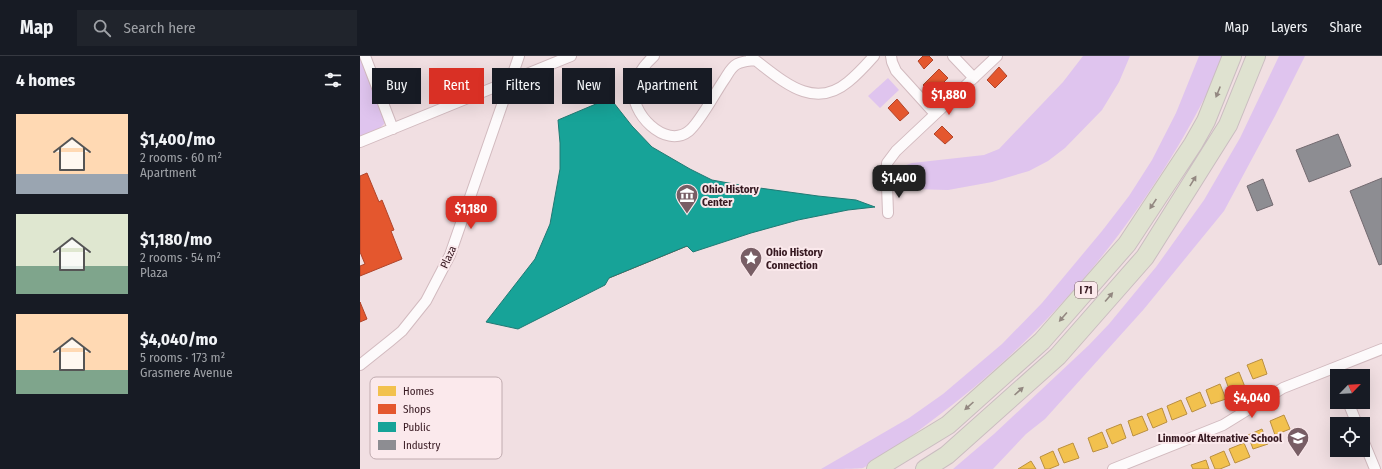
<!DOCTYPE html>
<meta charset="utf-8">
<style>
:root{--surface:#171b24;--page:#20242c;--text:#f1f3f6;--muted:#9ea1a6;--line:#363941;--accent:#d93025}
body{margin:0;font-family:"Fira Sans Condensed",sans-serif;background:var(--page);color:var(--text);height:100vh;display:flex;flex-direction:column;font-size:15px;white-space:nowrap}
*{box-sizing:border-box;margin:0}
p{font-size:13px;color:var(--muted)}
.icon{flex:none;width:22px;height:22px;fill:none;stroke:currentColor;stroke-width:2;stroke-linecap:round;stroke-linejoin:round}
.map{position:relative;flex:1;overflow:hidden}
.side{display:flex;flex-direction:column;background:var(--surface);width:360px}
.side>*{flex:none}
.guide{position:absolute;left:12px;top:12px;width:380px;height:36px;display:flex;gap:8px}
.needle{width:26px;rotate:65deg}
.controls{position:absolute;left:970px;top:313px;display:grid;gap:8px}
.controls a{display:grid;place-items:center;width:40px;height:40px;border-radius:0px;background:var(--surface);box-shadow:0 4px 16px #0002;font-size:20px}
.price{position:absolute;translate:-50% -34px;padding:0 9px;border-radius:8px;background:var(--accent);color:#fff;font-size:13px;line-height:26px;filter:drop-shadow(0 1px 2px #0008)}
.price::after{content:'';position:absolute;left:50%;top:24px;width:12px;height:9px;margin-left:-6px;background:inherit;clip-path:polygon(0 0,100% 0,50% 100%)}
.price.selected{background:#222;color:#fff}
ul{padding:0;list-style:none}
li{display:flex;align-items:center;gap:12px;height:100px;padding:0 16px}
li span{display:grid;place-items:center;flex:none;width:112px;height:80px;border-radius:0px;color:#555}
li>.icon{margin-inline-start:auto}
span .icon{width:48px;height:48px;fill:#fffc;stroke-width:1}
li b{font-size:17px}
h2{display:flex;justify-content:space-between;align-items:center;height:48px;padding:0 16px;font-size:17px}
.chip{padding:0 14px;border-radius:0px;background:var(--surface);box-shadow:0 4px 16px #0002;font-size:14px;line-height:36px}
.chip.selected{background:var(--accent);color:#fff}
header{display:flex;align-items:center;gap:24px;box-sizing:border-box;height:56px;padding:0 20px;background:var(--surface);border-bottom:1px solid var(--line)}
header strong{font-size:19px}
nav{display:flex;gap:22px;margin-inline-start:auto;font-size:14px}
.search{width:280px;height:36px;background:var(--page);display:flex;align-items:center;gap:10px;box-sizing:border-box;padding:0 14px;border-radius:0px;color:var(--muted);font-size:15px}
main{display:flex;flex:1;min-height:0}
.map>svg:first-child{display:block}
</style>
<header>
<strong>Map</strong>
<div class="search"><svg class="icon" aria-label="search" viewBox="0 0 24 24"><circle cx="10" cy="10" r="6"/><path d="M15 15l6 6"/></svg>Search here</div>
<nav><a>Map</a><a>Layers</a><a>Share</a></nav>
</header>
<main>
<section class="side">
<h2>4 homes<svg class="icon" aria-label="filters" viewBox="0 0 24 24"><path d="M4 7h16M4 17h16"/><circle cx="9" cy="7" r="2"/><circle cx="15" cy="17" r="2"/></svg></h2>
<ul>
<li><span style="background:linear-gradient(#ffd9b3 75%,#9aa5b1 0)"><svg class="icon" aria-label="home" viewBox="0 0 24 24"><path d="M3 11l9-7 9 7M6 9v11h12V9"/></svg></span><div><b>$1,400/mo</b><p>2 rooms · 60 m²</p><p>Apartment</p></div></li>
<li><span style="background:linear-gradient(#dfe7d0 65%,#7fa58c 0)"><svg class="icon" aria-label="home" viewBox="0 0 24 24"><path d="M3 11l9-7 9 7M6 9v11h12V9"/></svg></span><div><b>$1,180/mo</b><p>2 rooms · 54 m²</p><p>Plaza</p></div></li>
<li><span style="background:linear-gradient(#ffd9b3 70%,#7fa58c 0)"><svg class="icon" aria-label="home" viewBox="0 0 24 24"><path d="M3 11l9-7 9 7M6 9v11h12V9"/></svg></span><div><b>$4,040/mo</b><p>5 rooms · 173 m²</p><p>Grasmere Avenue</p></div></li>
</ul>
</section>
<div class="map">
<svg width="1022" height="413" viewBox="0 0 1022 413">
<rect width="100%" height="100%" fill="#f1dfe2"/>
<path fill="#dfc4ee" d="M723,0H770L759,26L742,54L705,92L688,105L669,115L632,126L588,134L551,133L545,130L542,119V113L546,109L552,107L624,99L639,93L703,26Z
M839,0H865C800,143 697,273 570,366C554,378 538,390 521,401C515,404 509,409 503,412C496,413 470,413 461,413L549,362L583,338L642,288L682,247L742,175L769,140L792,104L816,57Z
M919,0H945L915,60L864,155L784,253L685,363L666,378L633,413H593L634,378L729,289L749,268L796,211L844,144L880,82Z
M0,2L24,62L25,67L20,72L0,80Z
M528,22L539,34L520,52L508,40Z"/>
<path fill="#f2c14e" stroke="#ba8f40" d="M902,303L907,318L893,323L887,309Z
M879,316L885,331L870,336L865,322Z
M860,328L866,343L851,348L846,334Z
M840,336L846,350L832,356L826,342Z
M821,344L827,358L812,364L807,350Z
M802,352L807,366L793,372L787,358Z
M924,359L930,373L915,379L910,365Z
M782,360L788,374L773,380L768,365Z
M761,368L766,382L752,388L746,374Z
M902,373L908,388L893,393L888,379Z
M742,376L748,391L733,396L728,382Z
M713,387L719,402L704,407L698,393Z
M884,387L890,401L875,407L869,393Z
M693,395L699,409L689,413H685L680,401Z
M864,395L870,409L860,413H855L850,401Z
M846,404L849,413H833L831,409Z
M671,405L676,413H658Z"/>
<path fill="#e4572e" stroke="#b0442a" d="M563,0H569L573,4L564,13L558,5Z
M639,11L647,20L635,32L627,24Z
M579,13L588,22L572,38L563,29Z
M537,43L549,57L540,65L528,52Z
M582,70L593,81L585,88L574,78Z
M295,110L327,190L249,222L216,142Z
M516,114L540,115V129H516Z
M7,117L19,146L22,144L34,174L31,175L42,203L0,220V210L5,208L0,196V120Z
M0,246L7,263L0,266Z"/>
<path fill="#17a398" stroke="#217a74" d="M250,42L272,70L292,91L330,113L352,124L385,130L458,140L496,144L515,151L488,154L438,164L391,177L333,196L327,190L249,222L245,229L158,273L126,266L175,203L190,168L200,113V87L198,64Z"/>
<path fill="#8d8d92" stroke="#736a70" d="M978,78L991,110L949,126L936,94Z
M1022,122V208L1019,209L990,135Z
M903,123L913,149L897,155L887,130Z"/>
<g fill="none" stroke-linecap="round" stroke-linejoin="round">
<g stroke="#d2babf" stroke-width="12">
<path id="street" d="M5,0L33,73
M294,0C285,8 277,19 274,31C269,56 305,94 329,75C340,66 355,37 364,24C368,18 371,11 377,8C383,5 389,5 395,4
M531,0L532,6L536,15L575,58
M593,0L614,22
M391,1C420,22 452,56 488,26C498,18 506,9 514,0
M0,86L211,0
M527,114V107L536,95L637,0
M527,129L528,157
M0,309L30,285L42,275L66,245L90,199L159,0
M988,346L997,368
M1003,384L1015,413
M753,413L863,369L923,332L1022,293"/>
</g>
<g stroke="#cabdc0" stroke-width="20">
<path id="highway" d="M516,413L588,369L682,285L767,188L833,88L846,65L872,0
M565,413L587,399L698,300L785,201L868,69L896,0"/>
</g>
<use href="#street" stroke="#fdfafb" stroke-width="10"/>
<use href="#highway" stroke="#dfe2d0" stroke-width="18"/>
</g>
<defs><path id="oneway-solid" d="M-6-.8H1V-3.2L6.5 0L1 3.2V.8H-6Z"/></defs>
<g fill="#938881">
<use href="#oneway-solid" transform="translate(858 36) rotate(112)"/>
<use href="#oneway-solid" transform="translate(833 125) rotate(-58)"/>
<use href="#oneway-solid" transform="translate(793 148) rotate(124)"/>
<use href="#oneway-solid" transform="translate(749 241) rotate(-49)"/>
<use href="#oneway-solid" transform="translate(703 261) rotate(131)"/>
<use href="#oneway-solid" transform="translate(659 335) rotate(-42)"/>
<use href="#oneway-solid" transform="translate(609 350) rotate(138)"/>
</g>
<defs>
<g id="museum-pin" transform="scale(1.15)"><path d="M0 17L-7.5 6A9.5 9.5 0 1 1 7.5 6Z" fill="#785e65" stroke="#fbe9ec"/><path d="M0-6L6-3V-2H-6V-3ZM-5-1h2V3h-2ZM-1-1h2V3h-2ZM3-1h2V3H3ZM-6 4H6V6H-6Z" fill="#fff"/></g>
<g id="sight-pin" transform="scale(1.15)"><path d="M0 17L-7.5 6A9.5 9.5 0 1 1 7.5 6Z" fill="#785e65" stroke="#fbe9ec"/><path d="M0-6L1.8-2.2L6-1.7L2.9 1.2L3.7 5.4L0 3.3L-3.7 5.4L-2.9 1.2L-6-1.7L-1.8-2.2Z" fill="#fff"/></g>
<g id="school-pin" transform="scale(1.15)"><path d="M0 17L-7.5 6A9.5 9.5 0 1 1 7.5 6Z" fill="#785e65" stroke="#fbe9ec"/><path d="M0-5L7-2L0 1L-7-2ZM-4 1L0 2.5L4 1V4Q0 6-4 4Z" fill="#fff"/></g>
</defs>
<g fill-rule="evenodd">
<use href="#museum-pin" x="327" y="139"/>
<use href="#sight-pin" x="391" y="202"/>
<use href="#school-pin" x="938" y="382"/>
</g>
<g text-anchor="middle" stroke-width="4" stroke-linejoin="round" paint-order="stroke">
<rect fill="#fbe9ec" stroke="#72575e" stroke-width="1" x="715" y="226" width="22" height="16" rx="3"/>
<g font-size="10" font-weight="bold" fill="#371921">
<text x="726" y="238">I 71</text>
</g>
<g font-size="11" font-weight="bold" fill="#371921" stroke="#fbe9ec" text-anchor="start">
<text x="342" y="137">Ohio History<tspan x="342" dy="13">Center</tspan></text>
<text x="406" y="200">Ohio History<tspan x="406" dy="13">Connection</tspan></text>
<text x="922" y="386" text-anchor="end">Linmoor Alternative School</text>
</g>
<g font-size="11" fill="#371921" stroke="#fbe9ec">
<text transform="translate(88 201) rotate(-65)" y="4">Plaza</text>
</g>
</g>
<rect x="10" y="321" width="132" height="82" rx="6" fill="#fbe9ec" stroke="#c0abaf" stroke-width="1"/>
<rect x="18" y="330" width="18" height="10" fill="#f2c14e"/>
<rect x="18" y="348" width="18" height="10" fill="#e4572e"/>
<rect x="18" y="366" width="18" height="10" fill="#17a398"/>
<rect x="18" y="384" width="18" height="10" fill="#8d8d92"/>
<g font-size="11" fill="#371921">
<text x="43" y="339">Homes</text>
<text x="43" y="357">Shops</text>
<text x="43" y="375">Public</text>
<text x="43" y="393">Industry</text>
</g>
</svg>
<div class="controls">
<a><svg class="needle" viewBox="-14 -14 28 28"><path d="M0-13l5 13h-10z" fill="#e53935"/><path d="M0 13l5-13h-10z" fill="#9ea1a6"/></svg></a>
<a><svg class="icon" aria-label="locate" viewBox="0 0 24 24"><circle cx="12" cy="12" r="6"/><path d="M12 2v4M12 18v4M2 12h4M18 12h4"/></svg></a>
</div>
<b class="price" style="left:589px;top:60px">$1,880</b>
<b class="price selected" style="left:539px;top:143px">$1,400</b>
<b class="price" style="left:111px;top:174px">$1,180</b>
<b class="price" style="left:892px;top:363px">$4,040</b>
<div class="guide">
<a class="chip">Buy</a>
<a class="chip selected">Rent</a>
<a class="chip">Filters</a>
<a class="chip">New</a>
<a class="chip">Apartment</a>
</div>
</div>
</main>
